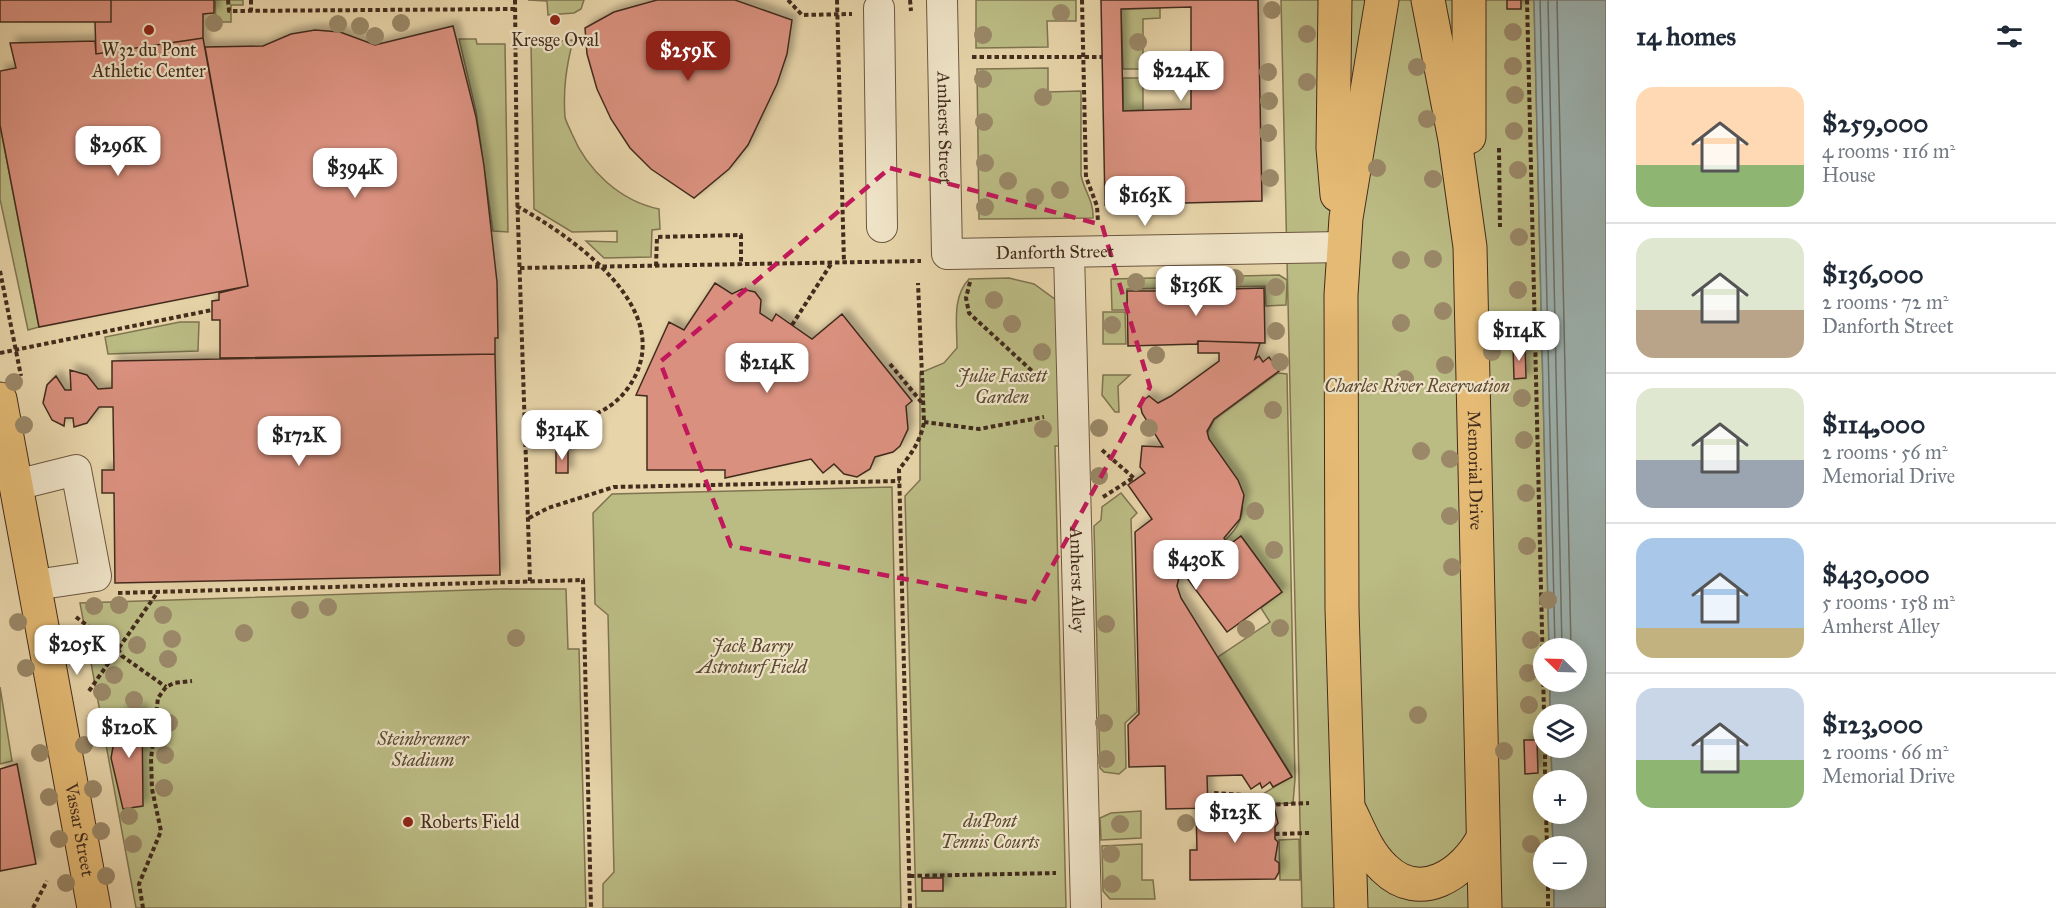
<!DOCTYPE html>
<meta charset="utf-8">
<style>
:root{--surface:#fff;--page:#f6f6f7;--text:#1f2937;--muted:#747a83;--line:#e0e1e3;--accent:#8f2418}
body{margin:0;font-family:"IM FELL Great Primer",serif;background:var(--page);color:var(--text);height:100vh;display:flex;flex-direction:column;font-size:22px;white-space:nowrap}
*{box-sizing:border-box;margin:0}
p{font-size:20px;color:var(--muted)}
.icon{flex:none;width:33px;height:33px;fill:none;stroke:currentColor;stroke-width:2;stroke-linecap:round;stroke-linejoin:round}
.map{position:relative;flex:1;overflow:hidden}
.sheet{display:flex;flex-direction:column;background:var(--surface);width:450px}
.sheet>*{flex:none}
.needle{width:39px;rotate:293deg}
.controls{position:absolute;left:1533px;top:638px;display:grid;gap:12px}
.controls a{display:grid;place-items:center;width:54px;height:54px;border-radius:50%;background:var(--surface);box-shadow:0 3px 15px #0003;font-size:30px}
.price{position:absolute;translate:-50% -51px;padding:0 14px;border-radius:12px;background:#fff;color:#222;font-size:20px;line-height:39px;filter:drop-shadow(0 2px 3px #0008)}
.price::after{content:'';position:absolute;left:50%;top:36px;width:18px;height:14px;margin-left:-9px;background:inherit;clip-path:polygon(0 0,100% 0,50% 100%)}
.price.selected{background:var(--accent);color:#fff}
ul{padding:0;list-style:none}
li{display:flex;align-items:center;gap:18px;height:150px;padding:0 30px}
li+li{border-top:2px solid var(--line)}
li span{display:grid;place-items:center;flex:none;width:168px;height:120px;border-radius:18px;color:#555}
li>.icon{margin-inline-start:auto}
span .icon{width:72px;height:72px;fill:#fffc;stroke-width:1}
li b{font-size:26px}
h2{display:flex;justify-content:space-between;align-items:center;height:72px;padding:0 30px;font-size:26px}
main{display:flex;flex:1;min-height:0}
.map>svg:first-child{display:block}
</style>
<main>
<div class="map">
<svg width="1606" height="908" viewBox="0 0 1606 908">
<defs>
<filter id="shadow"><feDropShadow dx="5.5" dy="-5.5" stdDeviation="3" flood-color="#0004"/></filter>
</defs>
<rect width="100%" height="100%" fill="#e7d4a9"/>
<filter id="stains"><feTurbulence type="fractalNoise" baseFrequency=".00333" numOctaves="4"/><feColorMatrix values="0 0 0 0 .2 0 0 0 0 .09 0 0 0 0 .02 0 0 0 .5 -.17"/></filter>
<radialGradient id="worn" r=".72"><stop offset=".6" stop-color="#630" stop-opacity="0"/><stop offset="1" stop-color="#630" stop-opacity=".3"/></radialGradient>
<path fill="#bbbb84" stroke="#7f7450" stroke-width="1.5" d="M215,0H243V5H231V22H216Z
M528,0H584L581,9L574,13L548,15L547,1Z
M976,0H1076V21H1047L1048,47L976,48Z
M1281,0H1534L1549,648H1544V681H1550V714H1544V747H1551L1552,780H1544V813H1552L1553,846H1544V879H1554V908H1302Z
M1160,8V18L1143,19V69H1123L1121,9Z
M459,39H476L477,44H505L508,232L493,231L476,111Z
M573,40C566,68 563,90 565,117C566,122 570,129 572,134C587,170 620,201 659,209L660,229L652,230L651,257L604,258L586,241L617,242V231L572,232L534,209L531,43Z
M1048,68V92L1081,91V175C1084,191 1094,201 1093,218L979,219L977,69Z
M1123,78H1143V110L1123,111Z
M0,125L39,327L28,330L0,199Z
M1279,275L1287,280L1286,305L1266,306L1265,286L1127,289V310H1112L1111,279Z
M1009,278L1034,284L1056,300L1061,446H1055L1066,908H916L905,496L920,480V373L944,363L957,348C957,324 952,297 969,279Z
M1103,312H1125L1126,344H1103Z
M180,322H199L198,351L108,354L105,337Z
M1278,373L1287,374L1295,779L1293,803L1268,804L1263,794L1292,776L1218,657L1270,622L1261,608L1282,592L1241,536L1230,544L1226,539C1267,502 1219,471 1207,434L1214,420Z
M1103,375H1130L1118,386L1119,412H1115L1102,395Z
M892,487L901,908H603V884L614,872L608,615L595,604L593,513L612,494Z
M1121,493L1137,513L1131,519L1137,712L1125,723L1126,768L1119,774L1104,772L1100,768L1094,526L1101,520L1102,507Z
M501,589H566L568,649H579L586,908H136L80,603Z
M0,687L12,761L0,764Z
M1141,811V838L1101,840L1100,818L1111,813Z
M1299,839L1300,880H1280L1279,840Z
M1142,844V880H1153L1155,899H1110L1103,891L1102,846Z"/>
<path fill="#9db5b4" stroke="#797e78" stroke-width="1.5" d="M1534,0H1606V908H1554V879H1576V846H1553L1552,813H1576V780H1552L1551,747H1576V714H1550V681H1576V648H1549Z"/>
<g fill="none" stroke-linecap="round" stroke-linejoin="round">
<path stroke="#707068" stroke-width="1.5" d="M1540,0L1555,648
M1548,0L1562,648
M1557,0L1571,648"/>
</g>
<path fill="#d9907e" stroke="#432c1d" stroke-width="1.5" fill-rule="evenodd" filter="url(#shadow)" d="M0,0H111V22H0Z
M111,0H214V13L203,14V38L96,54L95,22H111Z
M657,0H735L792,20L787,54L777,84L748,145L729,169L694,198L651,169L630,148L611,119L597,89L587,54L585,28L614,12Z
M1101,0H1258L1262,201L1105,205ZM1191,7V109L1123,111L1121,9Z
M1507,0H1521V9H1507Z
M453,26L476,117L484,166L497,282L498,338H495V354L220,358V320H212V301L219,300V293L248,286L205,47L263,46L291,34L315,30L340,32L375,45Z
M203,38L248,286L39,327L0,125V71L16,68L10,43L95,41L96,54Z
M715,283L732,294L742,289L755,292L761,300L760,313L772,321L776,314L812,339L842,314L912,401L906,406L908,429L900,446L893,452L875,457L870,469L857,477L844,474L834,464L823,473L811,459L725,478V470H647V396L636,395L669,322L684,330Z
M1264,288L1265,343L1198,341L1197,344L1128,346L1127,291H1228V289Z
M1198,341L1260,343L1255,359L1259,356L1263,362L1269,357L1279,371L1214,419L1207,431L1209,439L1238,480L1244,495L1240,519L1224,538L1229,545L1241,536L1282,592L1227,632L1184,574L1196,565L1193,561L1180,573L1177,586L1181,598L1292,777L1273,787L1270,782L1262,788L1260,783L1251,789L1242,775L1207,776L1208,808L1166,809L1165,766L1129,767L1128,725L1139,714L1135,532L1152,519L1128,485L1145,473L1140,467L1142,446L1163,447L1142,413L1140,403L1149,396L1158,403L1171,396L1219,361V353H1198Z
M1513,345H1525L1526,378L1514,379Z
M495,354L500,575L115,583L114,493H102V470H114L113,407H99L87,423L74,427L73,418H65L64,426L52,420L43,403L47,385L56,376L65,390H71L70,370L87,375L98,389L112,388V361Z
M568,449V473H556V450Z
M142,709L143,806L123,809L111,758L119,714Z
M1524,740H1537L1538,773L1525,774Z
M17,764L36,864L0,871V769Z
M1274,807L1278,823L1275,827V839L1278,842L1275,860L1279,863V872L1275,879L1190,880V850H1197L1196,808Z
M922,878H943V891H922Z"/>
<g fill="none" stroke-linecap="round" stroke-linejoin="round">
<g stroke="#6c5640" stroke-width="32">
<g id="minor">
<path id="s1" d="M942,0L947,254L1343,247"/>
<path d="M879,8L882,227"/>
<path id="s2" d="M1069,253L1086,908"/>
<path d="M16,485L76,470L96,576L35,585"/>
</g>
</g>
<g stroke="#432c1d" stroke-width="35">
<g id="major">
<path id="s3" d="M0,399L94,908"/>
</g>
</g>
<g stroke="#432c1d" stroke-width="35">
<g id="highway">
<path d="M1335,0L1333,148L1337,195"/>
<path id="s4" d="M1428,0L1455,140L1470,247L1485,908"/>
<path d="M1469,0V137"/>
<path d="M1351,813C1360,832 1368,853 1384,868C1420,904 1464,874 1483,838"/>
<path d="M1351,908L1342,609L1341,295L1346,218L1382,0"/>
</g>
</g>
<path stroke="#432c1d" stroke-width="4" stroke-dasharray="4.5 3" stroke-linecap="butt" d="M228,0L229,11L515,9
M251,0V11
M515,0L517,192L530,581
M788,0L802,15L852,14
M837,0L844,263
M910,0L911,11
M1082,0L1086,177L1097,206L1098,222
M1527,0L1544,714
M972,57H1102
M1499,148L1500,227
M517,206C574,238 682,312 628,388C604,421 564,425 526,424
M656,266L657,237L741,235V265
M520,268L921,261
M0,271L21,376
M970,282L966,298L969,313L1044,382
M792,325L831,264
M0,353L212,310
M890,364L923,404
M924,422L979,429L1044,417
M1102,450L1136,480
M1103,497L1133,478
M529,518L548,508L614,487L900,481
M118,593L583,580L591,908
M76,617L118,649L122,656L166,687
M89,691L157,593
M1545,747V780
M1214,793L1260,796L1265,805L1309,803
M1546,813L1547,846
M1275,834L1309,833
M910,876L1056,873
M1548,879V908
M33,908L47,881
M143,908L139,884L161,831L152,789L151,759L158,698L166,687L174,683L192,681
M910,908L899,469C911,455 921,440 924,422L918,283"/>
<use href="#minor" stroke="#efe3c7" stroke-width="30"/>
<use href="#major" stroke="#e4ba74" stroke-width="33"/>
<use href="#highway" stroke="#e4ba74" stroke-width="33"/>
</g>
<g fill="#9a8868">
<circle cx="1272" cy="10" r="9"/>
<circle cx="1061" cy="13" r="9"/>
<circle cx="214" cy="23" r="9"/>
<circle cx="401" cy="23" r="9"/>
<circle cx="338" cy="24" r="9"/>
<circle cx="360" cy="26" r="9"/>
<circle cx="1513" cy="32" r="9"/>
<circle cx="1307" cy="34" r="9"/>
<circle cx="983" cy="35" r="9"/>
<circle cx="375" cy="36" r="9"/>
<circle cx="1138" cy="42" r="9"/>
<circle cx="1513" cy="66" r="9"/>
<circle cx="1417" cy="67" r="9"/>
<circle cx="1268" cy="72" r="9"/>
<circle cx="983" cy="79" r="9"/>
<circle cx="1307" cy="82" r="9"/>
<circle cx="1515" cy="95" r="9"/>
<circle cx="1043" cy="97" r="9"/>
<circle cx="1269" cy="101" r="9"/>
<circle cx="1427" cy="119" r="9"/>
<circle cx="984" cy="122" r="9"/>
<circle cx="1514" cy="131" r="9"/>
<circle cx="1268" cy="133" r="9"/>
<circle cx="985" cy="163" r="9"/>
<circle cx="1377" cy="168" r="9"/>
<circle cx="1518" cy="170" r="9"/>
<circle cx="1270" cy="178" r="9"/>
<circle cx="1433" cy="179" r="9"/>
<circle cx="1008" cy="181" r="9"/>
<circle cx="1060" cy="190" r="9"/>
<circle cx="1035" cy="197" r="9"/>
<circle cx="985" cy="207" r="9"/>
<circle cx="1519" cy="237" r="9"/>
<circle cx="1433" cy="259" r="9"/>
<circle cx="1401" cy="260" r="9"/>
<circle cx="1192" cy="278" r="9"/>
<circle cx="1235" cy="278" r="9"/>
<circle cx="1136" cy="282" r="9"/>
<circle cx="1276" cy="287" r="9"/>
<circle cx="1518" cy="290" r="9"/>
<circle cx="994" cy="300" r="9"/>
<circle cx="1443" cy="311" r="9"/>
<circle cx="1401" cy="323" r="9"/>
<circle cx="1012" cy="324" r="9"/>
<circle cx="1112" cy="325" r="9"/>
<circle cx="1517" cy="327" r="9"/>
<circle cx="1276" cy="331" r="9"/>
<circle cx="1042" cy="352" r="9"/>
<circle cx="1492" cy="352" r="9"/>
<circle cx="1156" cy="355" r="9"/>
<circle cx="1280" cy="362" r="9"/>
<circle cx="1445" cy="365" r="9"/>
<circle cx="1405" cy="379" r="9"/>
<circle cx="14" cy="382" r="9"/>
<circle cx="1522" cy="398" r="9"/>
<circle cx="1273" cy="410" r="9"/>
<circle cx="24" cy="425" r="9"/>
<circle cx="1099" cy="428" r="9"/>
<circle cx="1149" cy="428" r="9"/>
<circle cx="1043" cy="429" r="9"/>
<circle cx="1524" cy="440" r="9"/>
<circle cx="1421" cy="451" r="9"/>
<circle cx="1450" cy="459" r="9"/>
<circle cx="1099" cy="476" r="9"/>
<circle cx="1526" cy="493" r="9"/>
<circle cx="1255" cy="511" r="9"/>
<circle cx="1450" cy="516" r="9"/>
<circle cx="1527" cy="546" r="9"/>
<circle cx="1274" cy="550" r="9"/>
<circle cx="1452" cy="567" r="9"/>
<circle cx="1548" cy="600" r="9"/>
<circle cx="119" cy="605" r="9"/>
<circle cx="94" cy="606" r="9"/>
<circle cx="328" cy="607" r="9"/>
<circle cx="300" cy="610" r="9"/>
<circle cx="163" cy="615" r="9"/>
<circle cx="18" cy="622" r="9"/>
<circle cx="1106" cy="624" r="9"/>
<circle cx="1280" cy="628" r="9"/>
<circle cx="1246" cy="629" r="9"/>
<circle cx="244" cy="633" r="9"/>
<circle cx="516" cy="638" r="9"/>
<circle cx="172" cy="639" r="9"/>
<circle cx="1531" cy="640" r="9"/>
<circle cx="137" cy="645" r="9"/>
<circle cx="168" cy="659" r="9"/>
<circle cx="26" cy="668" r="9"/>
<circle cx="1528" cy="673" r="9"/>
<circle cx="114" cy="675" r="9"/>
<circle cx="102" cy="692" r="9"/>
<circle cx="134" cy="700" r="9"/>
<circle cx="1529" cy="705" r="9"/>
<circle cx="1418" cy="715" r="9"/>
<circle cx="169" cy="723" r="9"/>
<circle cx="1104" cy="723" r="9"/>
<circle cx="84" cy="745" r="9"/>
<circle cx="1504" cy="751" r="9"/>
<circle cx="40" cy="753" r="9"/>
<circle cx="165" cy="755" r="9"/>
<circle cx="1106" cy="759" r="9"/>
<circle cx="164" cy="788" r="9"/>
<circle cx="93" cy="789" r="9"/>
<circle cx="49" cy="797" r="9"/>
<circle cx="129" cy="816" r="9"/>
<circle cx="1186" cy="823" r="9"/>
<circle cx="1120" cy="824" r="9"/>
<circle cx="101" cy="831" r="9"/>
<circle cx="59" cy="839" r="9"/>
<circle cx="133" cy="844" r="9"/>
<circle cx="1531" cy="844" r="9"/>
<circle cx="1111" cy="854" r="9"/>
<circle cx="106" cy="876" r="9"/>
<circle cx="66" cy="883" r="9"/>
<circle cx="1112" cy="884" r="9"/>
</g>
<path fill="none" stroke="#c2185b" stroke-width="4.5" stroke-dasharray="12 8" stroke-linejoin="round" d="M890,168L1102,225L1150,387L1032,603L731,546L660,362Z"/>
<g fill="#8f2418" stroke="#efe3c7" stroke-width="2">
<circle cx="555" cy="20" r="6"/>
<circle cx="149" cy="30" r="6"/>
<circle cx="408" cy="822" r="6"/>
</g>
<g text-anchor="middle" stroke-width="4.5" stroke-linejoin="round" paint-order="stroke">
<g font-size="18" fill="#432c1d" stroke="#efe3c7">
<text x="555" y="46">Kresge Oval</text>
<text x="149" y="56">W32 du Pont<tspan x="149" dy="21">Athletic Center</tspan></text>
<text x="420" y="828" text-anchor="start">Roberts Field</text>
</g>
<g font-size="18" fill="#432c1d" stroke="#efe3c7">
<text dy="6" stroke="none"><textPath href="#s1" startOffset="128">Amherst Street</textPath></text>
<text dy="6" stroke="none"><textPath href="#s1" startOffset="362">Danforth Street</textPath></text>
<text dy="6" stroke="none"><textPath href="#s4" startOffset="474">Memorial Drive</textPath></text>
<text dy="6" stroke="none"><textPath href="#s2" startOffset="327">Amherst Alley</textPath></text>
<text dy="6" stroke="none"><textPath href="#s3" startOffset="438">Vassar Street</textPath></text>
</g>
<g font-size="18" font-style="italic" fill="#5b4932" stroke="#efe3c7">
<text x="1002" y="382">Julie Fassett<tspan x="1002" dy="21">Garden</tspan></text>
<text x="1417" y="392">Charles River Reservation</text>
<text x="752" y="652">Jack Barry<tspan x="752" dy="21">Astroturf Field</tspan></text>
<text x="423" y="745">Steinbrenner<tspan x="423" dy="21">Stadium</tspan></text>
<text x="990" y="827">duPont<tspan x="990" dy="21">Tennis Courts</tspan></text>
</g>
</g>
<rect width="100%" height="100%" filter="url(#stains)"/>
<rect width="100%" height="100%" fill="url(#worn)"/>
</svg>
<div class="controls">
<a><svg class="needle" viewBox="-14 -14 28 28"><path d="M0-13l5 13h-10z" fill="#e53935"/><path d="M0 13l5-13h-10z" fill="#747a83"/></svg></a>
<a><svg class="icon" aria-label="layers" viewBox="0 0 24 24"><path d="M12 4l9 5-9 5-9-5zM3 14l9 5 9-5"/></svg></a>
<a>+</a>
<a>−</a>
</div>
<b class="price selected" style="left:688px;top:82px">$259K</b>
<b class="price" style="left:1181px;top:102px">$224K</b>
<b class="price" style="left:118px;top:177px">$296K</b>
<b class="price" style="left:355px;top:199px">$394K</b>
<b class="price" style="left:1145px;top:227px">$163K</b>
<b class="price" style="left:1196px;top:317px">$136K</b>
<b class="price" style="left:1519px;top:362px">$114K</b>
<b class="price" style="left:767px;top:394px">$214K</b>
<b class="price" style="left:562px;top:461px">$314K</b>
<b class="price" style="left:299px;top:467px">$172K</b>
<b class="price" style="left:1196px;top:591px">$430K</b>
<b class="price" style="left:77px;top:676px">$205K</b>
<b class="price" style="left:129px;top:759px">$120K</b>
<b class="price" style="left:1235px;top:844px">$123K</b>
</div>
<section class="sheet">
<h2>14 homes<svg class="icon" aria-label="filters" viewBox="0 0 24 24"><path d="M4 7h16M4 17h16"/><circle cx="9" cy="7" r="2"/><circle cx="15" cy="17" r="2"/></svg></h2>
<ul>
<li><span style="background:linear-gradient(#ffd9b3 65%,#8fb573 0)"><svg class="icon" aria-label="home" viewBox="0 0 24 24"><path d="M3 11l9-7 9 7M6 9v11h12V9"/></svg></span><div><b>$259,000</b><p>4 rooms · 116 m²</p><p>House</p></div></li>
<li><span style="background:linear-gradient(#dfe7d0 60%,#b9a48a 0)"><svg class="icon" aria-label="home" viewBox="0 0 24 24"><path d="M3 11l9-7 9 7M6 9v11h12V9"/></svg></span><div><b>$136,000</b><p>2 rooms · 72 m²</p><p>Danforth Street</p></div></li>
<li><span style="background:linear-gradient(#dfe7d0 60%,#9aa5b1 0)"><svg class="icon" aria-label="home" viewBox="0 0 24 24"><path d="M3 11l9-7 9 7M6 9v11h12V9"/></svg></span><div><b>$114,000</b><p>2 rooms · 56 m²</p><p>Memorial Drive</p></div></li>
<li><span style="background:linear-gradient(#a9c7e8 75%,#c2b280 0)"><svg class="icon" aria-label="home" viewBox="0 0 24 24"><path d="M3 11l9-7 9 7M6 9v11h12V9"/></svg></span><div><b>$430,000</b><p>5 rooms · 158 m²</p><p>Amherst Alley</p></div></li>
<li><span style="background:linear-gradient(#c9d6e8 60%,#8fb573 0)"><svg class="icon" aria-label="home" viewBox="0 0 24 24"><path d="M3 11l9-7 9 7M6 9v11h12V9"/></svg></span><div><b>$123,000</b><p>2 rooms · 66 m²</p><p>Memorial Drive</p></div></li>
</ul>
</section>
</main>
